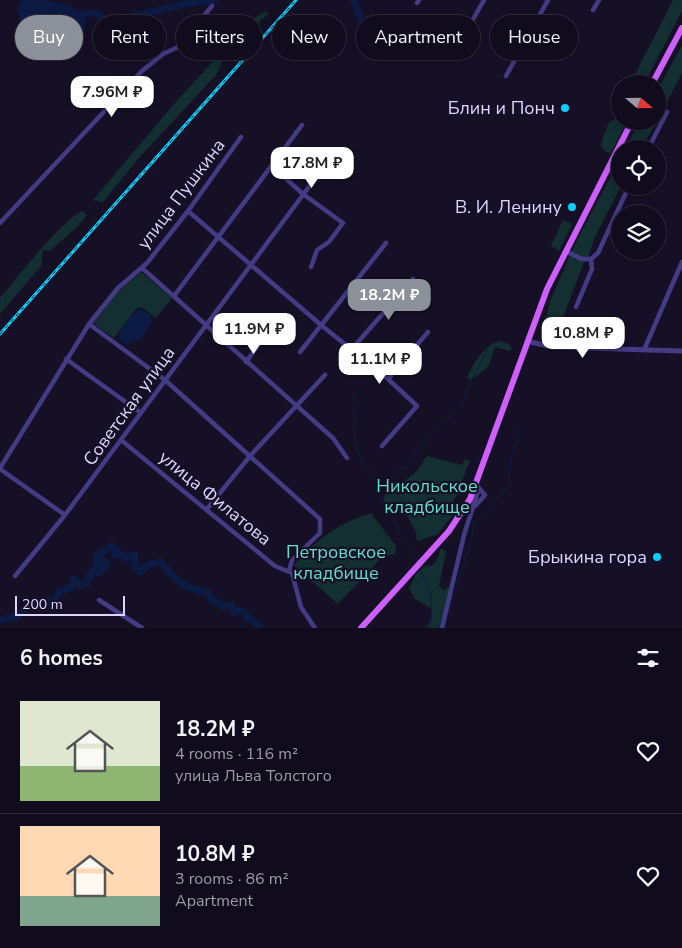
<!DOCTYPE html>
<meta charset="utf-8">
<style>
:root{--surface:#100c1d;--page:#1e1a2a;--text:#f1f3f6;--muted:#9c9ba4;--line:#302c3b;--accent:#8c9099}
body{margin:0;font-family:"Nunito Sans",sans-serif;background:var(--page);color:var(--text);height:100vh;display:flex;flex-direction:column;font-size:19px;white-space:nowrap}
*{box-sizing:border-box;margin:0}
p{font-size:16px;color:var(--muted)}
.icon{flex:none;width:28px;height:28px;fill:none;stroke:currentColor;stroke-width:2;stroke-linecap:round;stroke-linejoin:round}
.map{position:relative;height:628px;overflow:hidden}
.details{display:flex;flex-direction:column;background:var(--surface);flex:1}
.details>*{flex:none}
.hud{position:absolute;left:15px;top:15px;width:652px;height:45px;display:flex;gap:10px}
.needle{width:32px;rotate:110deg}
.controls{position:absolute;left:611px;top:75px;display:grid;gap:10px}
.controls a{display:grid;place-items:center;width:55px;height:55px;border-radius:50%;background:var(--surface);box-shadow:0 2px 12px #0003,0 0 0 1px var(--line);font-size:25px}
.scale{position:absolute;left:15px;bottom:12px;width:110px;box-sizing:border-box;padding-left:5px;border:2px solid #ded6fe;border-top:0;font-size:14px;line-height:18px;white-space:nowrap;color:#ded6fe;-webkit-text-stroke:4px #161027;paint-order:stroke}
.price{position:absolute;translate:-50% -42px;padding:0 11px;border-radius:10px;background:#fff;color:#222;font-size:16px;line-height:32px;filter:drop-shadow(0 1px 2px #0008)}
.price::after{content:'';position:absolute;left:50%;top:30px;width:15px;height:11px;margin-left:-8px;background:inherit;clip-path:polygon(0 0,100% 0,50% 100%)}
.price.current{background:var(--accent);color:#fff}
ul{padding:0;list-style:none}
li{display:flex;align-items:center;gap:15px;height:125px;padding:0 20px}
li+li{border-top:1px solid var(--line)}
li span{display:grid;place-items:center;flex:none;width:140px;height:100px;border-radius:0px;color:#555}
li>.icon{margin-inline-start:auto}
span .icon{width:60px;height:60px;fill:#fffc;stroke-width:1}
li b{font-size:21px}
h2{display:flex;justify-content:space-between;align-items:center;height:60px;padding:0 20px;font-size:21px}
.pill{padding:0 18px;border-radius:22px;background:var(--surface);box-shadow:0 2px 12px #0003,0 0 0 1px var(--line);font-size:18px;line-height:45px}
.pill.current{background:var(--accent);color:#fff}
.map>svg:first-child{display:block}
</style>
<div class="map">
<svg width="682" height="628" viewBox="0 0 682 628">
<rect width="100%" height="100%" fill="#161027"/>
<path fill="#132f31" d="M673,0H682V11L644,84H630Z
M267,11L268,14L227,52L216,75L138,159L103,202L93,200L174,104L228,45L257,16Z
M682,45V73L658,120V89Z
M620,118V121H627L611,153L606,152L601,146L604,133H606C607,126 608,119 620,118Z
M640,121H657L641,149H625Z
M620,159L621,186L595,237L588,257L584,258L571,252Z
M82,211L87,215L78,226L50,251L43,250L41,266L0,314V298C17,278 61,221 82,211Z
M563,220L572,224L559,251L551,246Z
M570,255L584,262L556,336L544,331V327L550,301Z
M141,272L172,298L156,318L141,307L136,309L114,338L95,325L94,322L116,293Z
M499,341L509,344L512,348L509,351L495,347L488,367L471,380L467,378C473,364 484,345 499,341Z
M427,456L462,465L465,459L470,461L453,503V515L438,534L417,541L416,532L402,507L384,502L383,499L387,490L396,482H403L417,471Z
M371,513L396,546L395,554L383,556L338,604L294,565C315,540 339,523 371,513Z
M441,548L446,551L439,586L444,590L449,587V590L440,628H426L432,618L431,608L415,599L409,589C412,583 414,576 419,571C431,558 431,578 441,548Z"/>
<path fill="#0b1b44" d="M23,0C44,0 74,0 86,20L84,35L71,43L46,38L33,40C23,34 18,17 17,6Z
M140,309L150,314L152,322L141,339L126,345L119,339C120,329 131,314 140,309Z"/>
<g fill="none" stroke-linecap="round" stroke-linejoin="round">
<path stroke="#0b1b44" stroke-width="1" d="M352,397C358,413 353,428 356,444C359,460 372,473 380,485
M415,559L407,542L399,533L394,519L381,500L379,488L388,479L411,463L419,448L440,424L450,417L455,408L462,405L469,385L488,350L487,347L484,346
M419,568C431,587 435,606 429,628
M448,613L471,541L474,524L492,508L494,501L509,486L511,457L519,436L518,426
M437,628L441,623"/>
<path stroke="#0b1b44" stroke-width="7" d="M354,0L363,26
M83,15L91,13L99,14L103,20L110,22L184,4L214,0
M0,620L18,616L28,606L33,605L35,600L43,606L50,600L55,601L59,591L71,588L74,579L80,585L86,584L93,571L99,573L107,565L103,560L96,565L97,555L112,546L117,551L115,555H124L125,559L135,555V567L140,572L148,565L161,562C176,582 185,588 209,593L210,598L224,607L231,605L234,613L239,611L244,612L247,618L252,619L260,628"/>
<path stroke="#443b85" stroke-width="4.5" d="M417,3L419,0
M593,10L599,0
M458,46L484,0
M506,76L548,0
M648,149L667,112
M272,166L303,194L343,223L329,242L317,250L311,267
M188,211L321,325L388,379
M0,223L142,71L163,54L178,47L212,6
M565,251L582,259H591L598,253L629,186
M142,268L333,438L347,458
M174,296L302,125
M576,307L592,269L591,259
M89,324L165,380L320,519V533L292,560L289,571
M351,350L413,279
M644,350L682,262
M300,352L386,243
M66,359L141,413
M246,362L270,329
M121,440L275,566L292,573L301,607L315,628
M382,446L417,406L388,379L428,332
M0,468L89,324L118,288L147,263L188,211L241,137
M0,469L65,515
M475,506L485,495L478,487
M207,509L250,456L325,375
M15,576L65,515L314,180L339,158
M99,600L142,628
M442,628L464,535L479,488"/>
<path stroke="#443b85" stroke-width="5" d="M527,341L552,347L682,351"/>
<path stroke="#ce5ffd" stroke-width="6" d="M652,84L682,28
M361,628L449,531L470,499L547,289L632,121"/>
<g stroke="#05cffb" stroke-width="3">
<path id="rail" d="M0,334L296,0"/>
</g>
<use href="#rail" stroke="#161027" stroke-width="1" stroke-dasharray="4" stroke-linecap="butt"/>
</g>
<g fill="#05cffb" stroke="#161027" stroke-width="2">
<circle cx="565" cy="108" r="5"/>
<circle cx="572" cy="207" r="5"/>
<circle cx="657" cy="557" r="5"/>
</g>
<g text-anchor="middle" stroke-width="4.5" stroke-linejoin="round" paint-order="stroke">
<g font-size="18" fill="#ded6fe" stroke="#161027" text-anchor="end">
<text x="555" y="114">Блин и Понч</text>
<text x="562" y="213">В. И. Ленину</text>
<text x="647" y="563">Брыкина гора</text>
</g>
<g font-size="18" fill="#ded6fe" stroke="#161027">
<text transform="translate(181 194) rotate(-53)" y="6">улица Пушкина</text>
<text transform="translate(129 406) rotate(-54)" y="6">Советская улица</text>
<text transform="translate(215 498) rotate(39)" y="6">улица Филатова</text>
</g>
<g font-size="18" fill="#62dec9" stroke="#161027">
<text x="427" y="492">Никольское<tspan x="427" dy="21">кладбище</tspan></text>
<text x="336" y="558">Петровское<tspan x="336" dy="21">кладбище</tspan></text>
</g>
</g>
</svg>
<div class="controls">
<a><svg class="needle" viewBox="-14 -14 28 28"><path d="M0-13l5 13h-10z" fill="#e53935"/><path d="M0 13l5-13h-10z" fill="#9c9ba4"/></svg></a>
<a><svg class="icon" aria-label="locate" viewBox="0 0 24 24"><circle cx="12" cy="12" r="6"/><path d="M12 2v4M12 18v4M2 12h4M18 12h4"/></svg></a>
<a><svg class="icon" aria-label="layers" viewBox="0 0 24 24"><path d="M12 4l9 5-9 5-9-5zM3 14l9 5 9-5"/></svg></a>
</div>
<div class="scale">200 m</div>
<b class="price" style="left:112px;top:118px">7.96M ₽</b>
<b class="price" style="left:312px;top:189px">17.8M ₽</b>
<b class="price current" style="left:389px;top:321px">18.2M ₽</b>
<b class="price" style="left:254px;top:355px">11.9M ₽</b>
<b class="price" style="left:583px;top:359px">10.8M ₽</b>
<b class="price" style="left:380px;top:385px">11.1M ₽</b>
<div class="hud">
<a class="pill current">Buy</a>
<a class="pill">Rent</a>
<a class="pill">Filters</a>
<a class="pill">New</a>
<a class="pill">Apartment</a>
<a class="pill">House</a>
</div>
</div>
<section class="details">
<h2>6 homes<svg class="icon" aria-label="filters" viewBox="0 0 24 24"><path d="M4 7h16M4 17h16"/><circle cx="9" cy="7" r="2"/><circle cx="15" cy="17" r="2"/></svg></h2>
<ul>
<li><span style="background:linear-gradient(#dfe7d0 65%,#8fb573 0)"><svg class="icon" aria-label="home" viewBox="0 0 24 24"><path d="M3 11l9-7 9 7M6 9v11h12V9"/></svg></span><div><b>18.2M ₽</b><p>4 rooms · 116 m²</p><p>улица Льва Толстого</p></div><svg class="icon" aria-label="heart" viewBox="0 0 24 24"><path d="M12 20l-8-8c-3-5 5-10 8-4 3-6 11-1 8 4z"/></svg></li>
<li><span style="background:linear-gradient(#ffd9b3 70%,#7fa58c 0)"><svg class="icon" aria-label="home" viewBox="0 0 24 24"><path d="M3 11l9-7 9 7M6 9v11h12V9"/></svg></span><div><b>10.8M ₽</b><p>3 rooms · 86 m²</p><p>Apartment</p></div><svg class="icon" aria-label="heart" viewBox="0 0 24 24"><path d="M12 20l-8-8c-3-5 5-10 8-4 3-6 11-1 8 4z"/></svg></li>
</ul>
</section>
